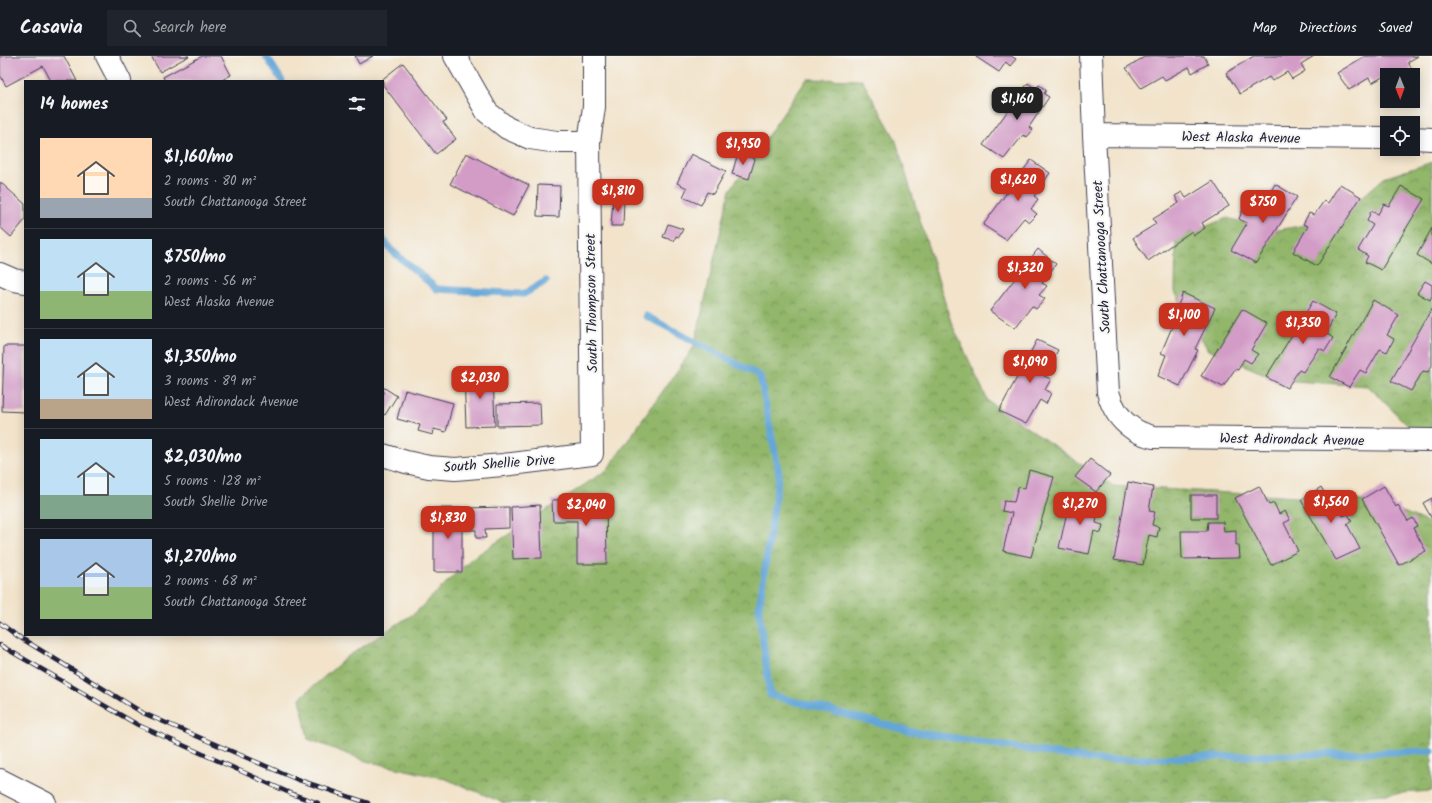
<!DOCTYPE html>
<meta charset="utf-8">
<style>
:root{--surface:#171b24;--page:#20242c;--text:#f1f3f6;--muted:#9ea1a6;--line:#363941;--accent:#c8321e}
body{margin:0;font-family:Kalam,sans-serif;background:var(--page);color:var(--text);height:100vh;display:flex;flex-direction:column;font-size:15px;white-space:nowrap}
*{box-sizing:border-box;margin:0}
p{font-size:13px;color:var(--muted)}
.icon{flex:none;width:22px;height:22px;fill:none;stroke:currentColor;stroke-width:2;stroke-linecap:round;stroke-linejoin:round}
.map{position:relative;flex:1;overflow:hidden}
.panel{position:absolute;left:24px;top:24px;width:360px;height:556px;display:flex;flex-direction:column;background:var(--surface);border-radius:0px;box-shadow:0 2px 10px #0003}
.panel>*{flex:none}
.needle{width:26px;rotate:179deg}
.tools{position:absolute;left:1380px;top:12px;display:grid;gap:8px}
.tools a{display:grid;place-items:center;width:40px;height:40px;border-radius:0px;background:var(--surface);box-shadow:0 2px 10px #0003;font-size:20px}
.price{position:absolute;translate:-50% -34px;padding:0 9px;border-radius:8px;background:var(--accent);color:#fff;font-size:13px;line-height:26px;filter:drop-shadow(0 1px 2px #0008)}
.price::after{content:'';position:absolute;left:50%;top:24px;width:12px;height:9px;margin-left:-6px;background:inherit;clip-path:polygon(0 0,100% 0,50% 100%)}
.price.selected{background:#222;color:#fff}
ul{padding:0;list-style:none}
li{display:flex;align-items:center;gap:12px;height:100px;padding:0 16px}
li+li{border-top:1px solid var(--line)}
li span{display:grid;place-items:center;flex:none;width:112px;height:80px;border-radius:0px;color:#555}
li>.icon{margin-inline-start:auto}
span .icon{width:48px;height:48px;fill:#fffc;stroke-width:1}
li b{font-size:17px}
h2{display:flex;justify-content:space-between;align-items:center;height:48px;padding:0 16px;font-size:17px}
header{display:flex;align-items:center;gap:24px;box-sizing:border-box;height:56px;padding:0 20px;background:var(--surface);border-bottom:1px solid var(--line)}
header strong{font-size:19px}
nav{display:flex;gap:22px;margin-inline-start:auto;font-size:14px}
.search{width:280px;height:36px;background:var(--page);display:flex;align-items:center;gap:10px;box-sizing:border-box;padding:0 14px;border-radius:0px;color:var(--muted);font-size:15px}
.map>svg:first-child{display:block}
</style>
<header>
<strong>Casavia</strong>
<div class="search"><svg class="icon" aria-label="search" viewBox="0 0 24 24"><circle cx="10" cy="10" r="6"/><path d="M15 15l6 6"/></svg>Search here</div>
<nav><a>Map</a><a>Directions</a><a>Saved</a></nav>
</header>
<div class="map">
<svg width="1432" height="747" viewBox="0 0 1432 747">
<defs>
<pattern id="forest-crowns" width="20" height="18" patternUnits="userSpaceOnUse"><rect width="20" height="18" fill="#92b66b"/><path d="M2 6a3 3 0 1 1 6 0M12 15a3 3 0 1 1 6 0" fill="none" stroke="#779459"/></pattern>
</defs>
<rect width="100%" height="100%" fill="#f6f6f2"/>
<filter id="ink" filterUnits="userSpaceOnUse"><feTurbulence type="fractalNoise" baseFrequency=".025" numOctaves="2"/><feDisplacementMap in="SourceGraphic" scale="8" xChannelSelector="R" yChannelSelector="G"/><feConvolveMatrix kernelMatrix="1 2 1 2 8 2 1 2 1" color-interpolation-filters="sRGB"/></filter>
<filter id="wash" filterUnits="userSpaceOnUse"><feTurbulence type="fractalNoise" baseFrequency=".012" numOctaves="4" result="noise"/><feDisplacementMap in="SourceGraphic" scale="16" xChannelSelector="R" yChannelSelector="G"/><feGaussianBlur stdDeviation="0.9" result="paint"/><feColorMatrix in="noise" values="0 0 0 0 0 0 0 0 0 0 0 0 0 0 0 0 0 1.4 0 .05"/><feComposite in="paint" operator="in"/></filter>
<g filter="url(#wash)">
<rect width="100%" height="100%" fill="#f2e3ca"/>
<path fill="url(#forest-crowns)" stroke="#5a6c53" d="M807,23L862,24L895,82L951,266L988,345L1113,430L1379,446L1432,468V735L1357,740L1319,747H841L800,745L766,747H504L446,723L366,705L308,683L300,642L347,601L381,579H383V577L415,557L471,503L607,414L694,291L730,134Z
M1432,106V385L1422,384L1368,330L1279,324L1208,294L1175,236L1176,182L1227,162L1273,175L1337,163L1384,122Z"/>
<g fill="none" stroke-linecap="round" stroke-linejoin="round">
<path stroke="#63a6d7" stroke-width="7" d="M266,0L282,25
M383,183L390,193L437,233L524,238L546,225
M646,260L760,320L779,417L759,553L770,639L909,675L1096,704L1432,695"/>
</g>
<g id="blocks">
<path fill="#d39cc7" d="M2,0H64L77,25H51L43,10L6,30L0,19V1Z
M151,0H189L160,16Z
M202,0H221L231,19L222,24L223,25H165L163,21Z
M355,0H373L359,8Z
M977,0H1011L1016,3L1010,10L1006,6L999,16L976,1Z
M1146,0H1204L1208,8L1192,17L1189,11L1165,24L1162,20L1141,32L1126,12Z
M1254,0H1314L1301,8L1305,15L1292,23L1287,16L1272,25L1269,21L1240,38L1226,17Z
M1365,0H1418L1408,6L1412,13L1402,19H1398L1395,14L1372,27L1369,22L1349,34L1337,17Z
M403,7L447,64L443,66L456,83L436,98L383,29V25H380Z
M1028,27L1036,33L1039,29L1046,34L1044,38L1049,41L1029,71L1033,74L1027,81L1023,79L1004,103L983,89Z
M466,97L529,129L513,160L450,128Z
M738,97L755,103L749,123L732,118Z
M691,98L726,115L713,138L707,136L701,149L683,141L687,132L677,127Z
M1031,104L1050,117L1034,140L1038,143L1031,153L1037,158L1029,166L1024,162L1006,184L983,169Z
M1213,125L1229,150L1202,167L1205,172L1194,179L1192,175L1148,205L1133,182L1156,168L1153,163L1179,147L1175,140L1182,136L1186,142Z
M0,126L25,148V164L11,181L0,171Z
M1275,128L1297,141L1256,207L1231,194L1247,167L1239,163L1243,153L1252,157L1258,147L1263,149Z
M1340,128L1361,141L1317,210L1293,196L1308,170L1303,168L1309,157L1314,159L1324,145L1328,147Z
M538,129L560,130L559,161L537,160Z
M1401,130L1424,143L1381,214L1365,206L1368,200L1358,194L1373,169L1367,165L1371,155L1378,158L1384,148L1389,150Z
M613,143L624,144L623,170H611Z
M668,168L683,173L679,181L676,180L674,185L663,181Z
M1432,172V208L1417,199Z
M1038,193L1056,208L1042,227L1047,230L1039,239L1045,243L1036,253L1032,250L1015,272L990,255Z
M1425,225L1432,229V240L1430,244L1417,237Z
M1183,237L1215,252L1195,293L1198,294L1180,330L1158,320L1166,299L1161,297L1172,271L1163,267L1167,256L1174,259Z
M1373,244L1399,259L1387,279L1394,283L1387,296L1380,293L1366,317L1360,314L1349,331L1330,321Z
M1313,245L1336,258L1326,277L1333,282L1325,295L1319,292L1303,316L1299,314L1287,332L1266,321Z
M1432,252V310L1428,316L1423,315L1411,335L1391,325Z
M1242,253L1267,267L1251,294L1258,298L1251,307L1244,303L1238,314L1235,313L1223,331L1201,320Z
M1037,284L1058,294L1044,320L1051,323L1045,334L1051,337L1046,348L1040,344L1026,368L999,355Z
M4,290H25V356L2,355Z
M493,317L495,370L466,371L464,318Z
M383,331L397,340L385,359L383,358Z
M405,334L453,347L446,376L434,373L433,379L418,375L420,369L397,363Z
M540,347L541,369L497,370V348Z
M1090,403L1110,419L1096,436L1075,421Z
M1029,414L1054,421L1031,501L1003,495L1012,457L1002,455L1004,445L1014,446L1018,431L1025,432Z
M1128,426L1153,431L1149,455L1155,456L1152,469L1159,471L1157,481L1149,479L1143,509L1114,504Z
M1259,430L1269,449L1274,447L1279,458L1285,455L1290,464L1284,467L1298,495L1271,509L1235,442Z
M1384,430L1396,451L1398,449L1408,465L1413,462L1417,470L1413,472L1426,495L1399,509L1362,443Z
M1321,431L1333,451L1337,449L1343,460L1348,458L1352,465L1347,468L1360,493L1336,504L1301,444Z
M1191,439H1216V462H1191Z
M1070,442L1099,448L1096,467L1103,469L1101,477L1094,475L1089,498L1059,492Z
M1432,442V463L1423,447Z
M576,443H606L607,508H577V465H553L552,444Z
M540,449L542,502L513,503L511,451Z
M509,451V472L485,473L486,482H476V474H465L464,452Z
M434,452H462V516H434Z
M1208,466H1223L1224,475L1236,474V489H1239L1240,502L1182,503L1181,475H1207Z"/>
</g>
</g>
<g filter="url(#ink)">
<use href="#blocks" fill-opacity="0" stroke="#413f50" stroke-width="1"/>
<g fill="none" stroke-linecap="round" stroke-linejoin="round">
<g stroke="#413f50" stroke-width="24">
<path id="minor" d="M107,0L120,25
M455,0L487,56L507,72L530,82L557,86H589
M1091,0L1094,79L1108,336C1112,351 1120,364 1132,372C1138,377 1146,379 1153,381L1432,384
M1094,79L1387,82
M1413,82L1432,83
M0,218L14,224L25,226
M383,399L406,406L429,411L455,413L503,409L592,398L589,86L594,51V0
M0,724L45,747"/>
</g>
<use href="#minor" stroke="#fff" stroke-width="22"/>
<g stroke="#22223b" stroke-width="4.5">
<path id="rail" d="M0,567L16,579L143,657L296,723L368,747
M0,589L138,669L292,738L318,747"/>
</g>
<use href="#rail" stroke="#f6f6f2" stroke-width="3" stroke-dasharray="9" stroke-linecap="butt"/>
</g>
</g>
<g text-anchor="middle" stroke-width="4" stroke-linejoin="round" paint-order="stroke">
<g font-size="14" fill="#22223b" stroke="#f6f6f2">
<text transform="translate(1241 81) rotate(1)" y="5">West Alaska Avenue</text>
<text transform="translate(1101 201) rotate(-93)" y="5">South Chattanooga Street</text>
<text transform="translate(591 247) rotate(-91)" y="5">South Thompson Street</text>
<text transform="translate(1292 383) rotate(1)" y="5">West Adirondack Avenue</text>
<text transform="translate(499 407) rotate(-4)" y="5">South Shellie Drive</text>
</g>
</g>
</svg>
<div class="tools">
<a><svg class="needle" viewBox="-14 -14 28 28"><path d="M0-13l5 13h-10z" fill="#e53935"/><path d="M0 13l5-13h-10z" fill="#9ea1a6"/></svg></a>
<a><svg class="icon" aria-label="locate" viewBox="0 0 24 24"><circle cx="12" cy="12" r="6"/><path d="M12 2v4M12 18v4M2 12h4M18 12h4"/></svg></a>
</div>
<b class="price selected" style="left:1017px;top:65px">$1,160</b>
<b class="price" style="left:743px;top:110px">$1,950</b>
<b class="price" style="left:1018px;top:146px">$1,620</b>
<b class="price" style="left:618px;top:157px">$1,810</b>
<b class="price" style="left:1263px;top:168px">$750</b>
<b class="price" style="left:1025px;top:234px">$1,320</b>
<b class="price" style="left:1184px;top:281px">$1,100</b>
<b class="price" style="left:1303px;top:289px">$1,350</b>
<b class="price" style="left:1030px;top:328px">$1,090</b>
<b class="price" style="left:480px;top:344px">$2,030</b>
<b class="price" style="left:1331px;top:468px">$1,560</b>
<b class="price" style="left:1080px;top:470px">$1,270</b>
<b class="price" style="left:586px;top:471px">$2,040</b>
<b class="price" style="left:448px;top:484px">$1,830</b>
<section class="panel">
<h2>14 homes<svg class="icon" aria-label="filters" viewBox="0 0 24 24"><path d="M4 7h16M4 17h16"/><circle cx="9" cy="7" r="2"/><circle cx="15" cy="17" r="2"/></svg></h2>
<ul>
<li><span style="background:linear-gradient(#ffd9b3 75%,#9aa5b1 0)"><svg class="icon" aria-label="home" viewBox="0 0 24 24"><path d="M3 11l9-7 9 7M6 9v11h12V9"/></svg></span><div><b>$1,160/mo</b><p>2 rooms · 80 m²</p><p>South Chattanooga Street</p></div></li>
<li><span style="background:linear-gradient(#bfe0f5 65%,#8fb573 0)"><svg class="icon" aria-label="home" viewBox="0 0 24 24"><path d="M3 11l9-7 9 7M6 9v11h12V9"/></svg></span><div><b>$750/mo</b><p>2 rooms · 56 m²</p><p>West Alaska Avenue</p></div></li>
<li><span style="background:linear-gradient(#bfe0f5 75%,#b9a48a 0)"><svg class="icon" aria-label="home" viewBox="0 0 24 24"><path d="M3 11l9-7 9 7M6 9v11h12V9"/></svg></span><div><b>$1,350/mo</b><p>3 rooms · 89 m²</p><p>West Adirondack Avenue</p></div></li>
<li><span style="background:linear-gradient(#bfe0f5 70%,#7fa58c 0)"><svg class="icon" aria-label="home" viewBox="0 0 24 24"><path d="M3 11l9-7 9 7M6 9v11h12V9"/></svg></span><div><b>$2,030/mo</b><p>5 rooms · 128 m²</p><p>South Shellie Drive</p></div></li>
<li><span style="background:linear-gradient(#a9c7e8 60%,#8fb573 0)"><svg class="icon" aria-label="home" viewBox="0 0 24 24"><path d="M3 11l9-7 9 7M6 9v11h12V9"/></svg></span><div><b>$1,270/mo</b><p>2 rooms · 68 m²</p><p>South Chattanooga Street</p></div></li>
</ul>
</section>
</div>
